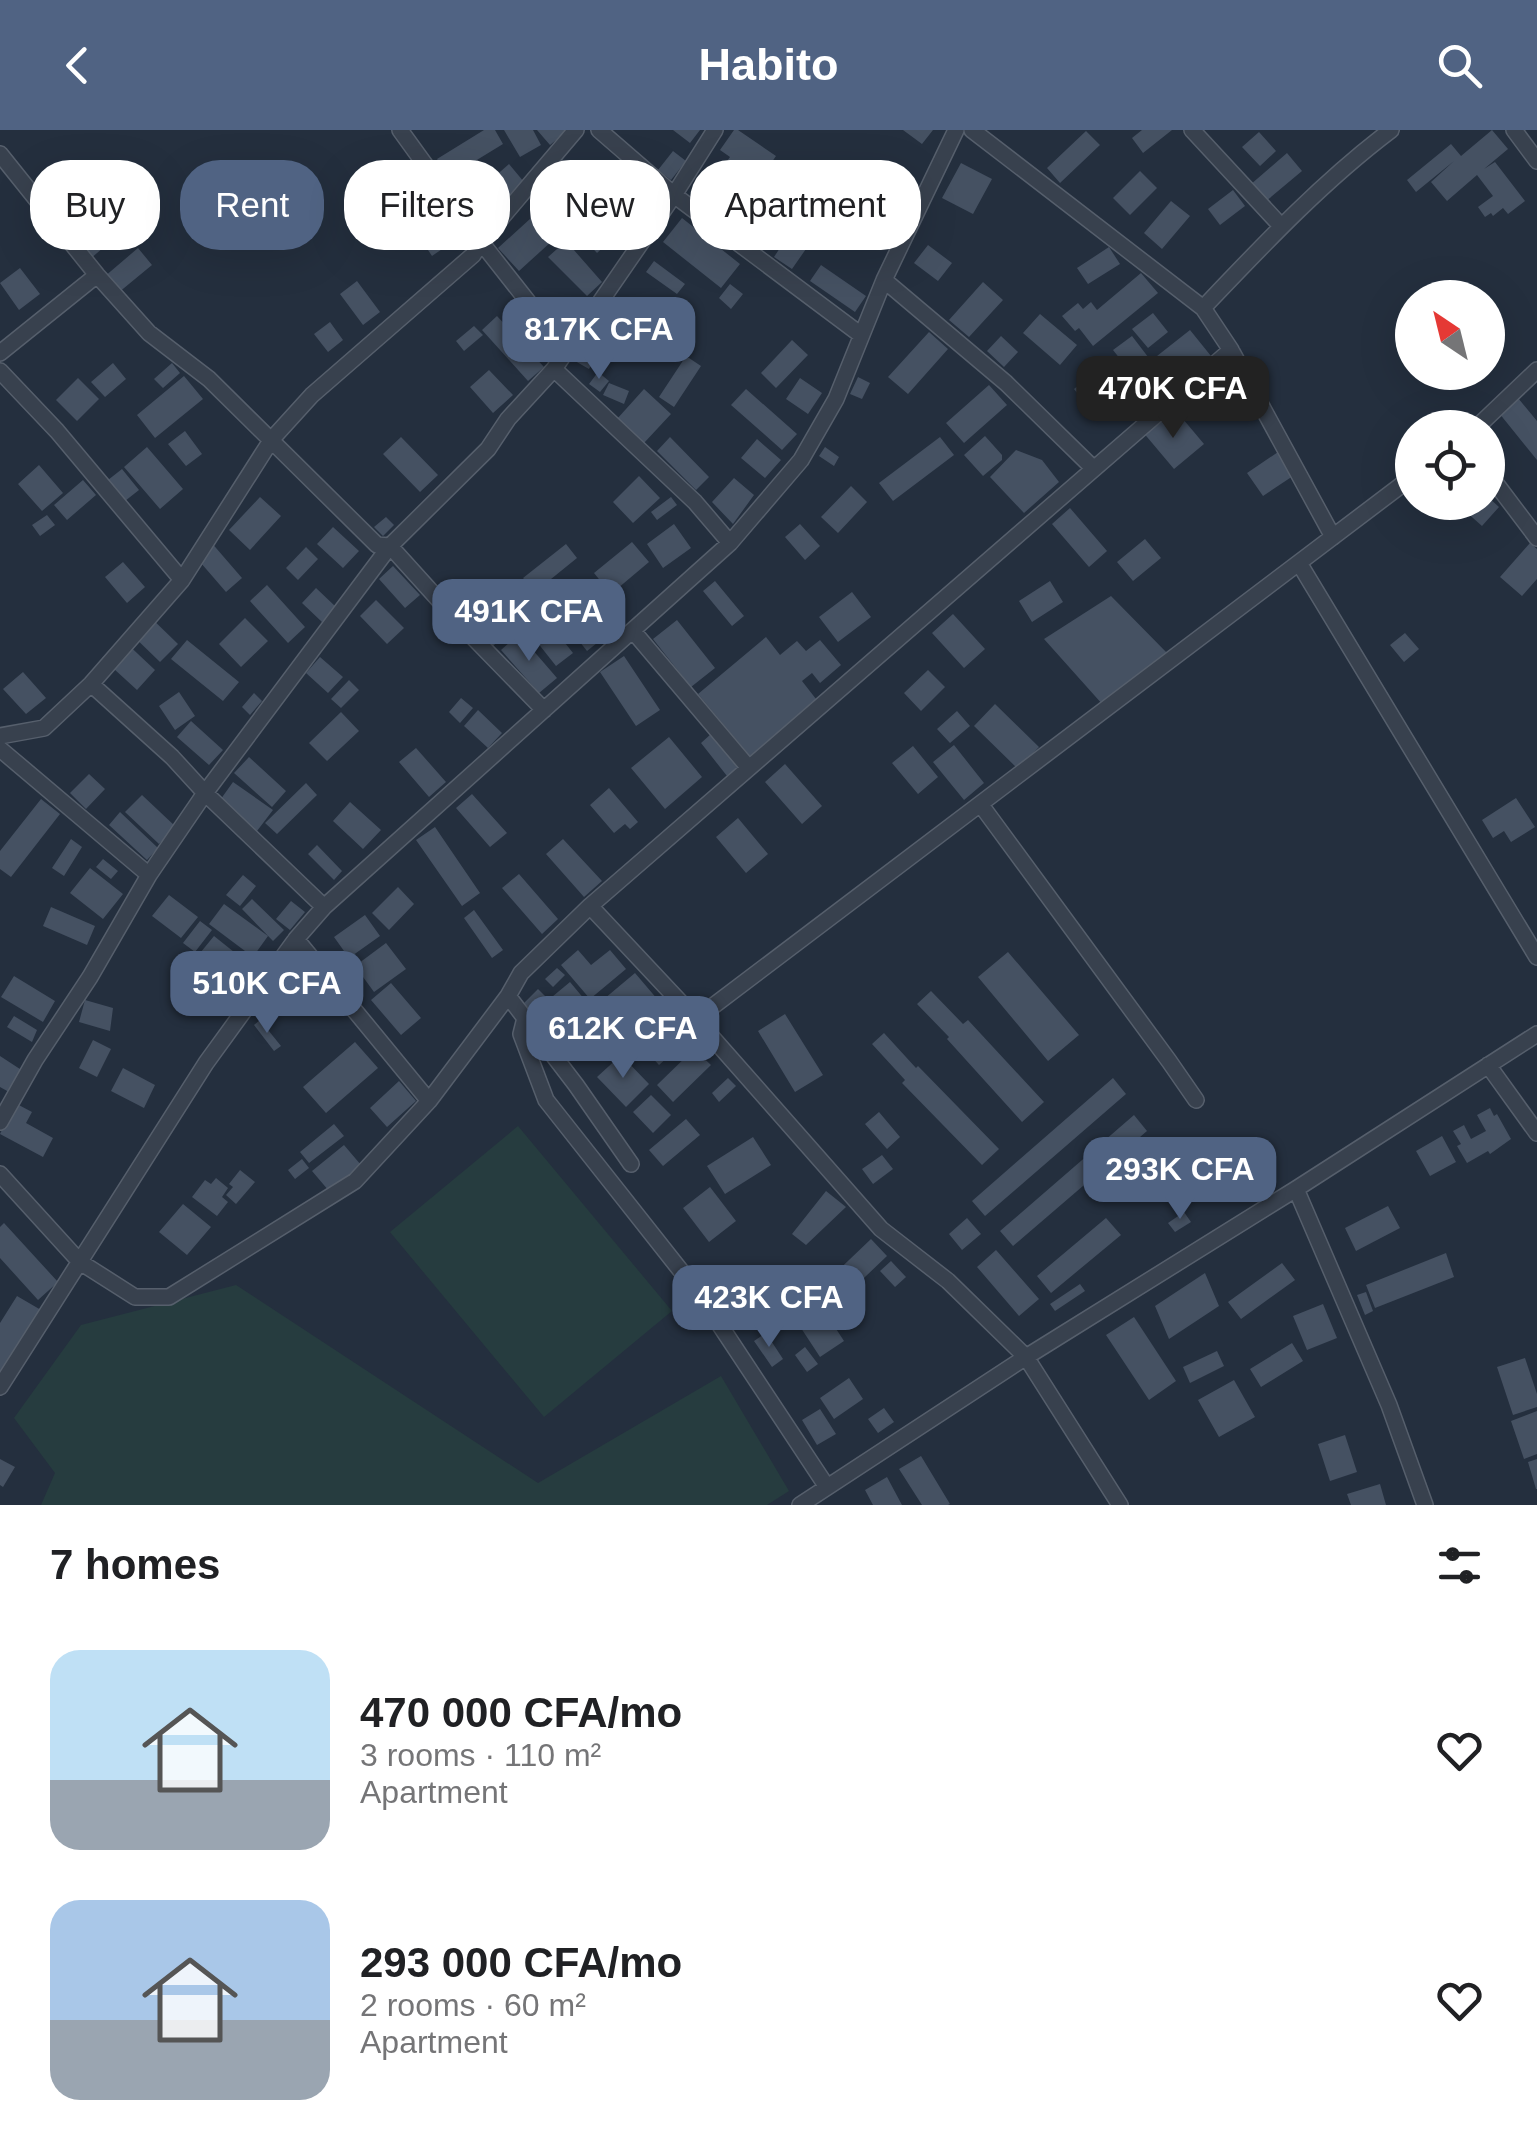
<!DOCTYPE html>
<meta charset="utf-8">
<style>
:root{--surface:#fff;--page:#f2f2f2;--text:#202124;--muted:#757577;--accent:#506383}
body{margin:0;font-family:Arial,sans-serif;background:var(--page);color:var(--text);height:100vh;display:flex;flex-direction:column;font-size:38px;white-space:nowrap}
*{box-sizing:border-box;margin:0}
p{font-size:32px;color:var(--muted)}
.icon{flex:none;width:55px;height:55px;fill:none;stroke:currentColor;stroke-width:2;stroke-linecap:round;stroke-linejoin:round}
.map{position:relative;height:1375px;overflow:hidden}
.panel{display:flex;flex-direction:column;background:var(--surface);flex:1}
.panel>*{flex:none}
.hud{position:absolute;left:30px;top:30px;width:1000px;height:90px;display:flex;gap:20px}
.needle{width:65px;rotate:325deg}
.fabs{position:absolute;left:1395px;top:150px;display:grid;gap:20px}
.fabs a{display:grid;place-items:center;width:110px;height:110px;border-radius:50%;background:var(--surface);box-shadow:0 10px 40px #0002;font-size:50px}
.price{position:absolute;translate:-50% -85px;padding:0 22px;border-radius:20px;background:var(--accent);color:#fff;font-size:32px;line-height:65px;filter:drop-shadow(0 2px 5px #0008)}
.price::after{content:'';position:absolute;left:50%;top:60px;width:30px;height:22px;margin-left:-15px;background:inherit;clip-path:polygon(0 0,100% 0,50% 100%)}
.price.on{background:#222;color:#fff}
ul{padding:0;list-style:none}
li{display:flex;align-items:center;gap:30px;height:250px;padding:0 50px}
li span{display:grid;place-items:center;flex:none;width:280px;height:200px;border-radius:30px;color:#555}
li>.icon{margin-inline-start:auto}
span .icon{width:120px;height:120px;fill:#fffc;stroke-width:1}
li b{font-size:42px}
h2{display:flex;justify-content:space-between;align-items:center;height:120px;padding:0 50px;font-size:42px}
.pill{padding:0 35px;border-radius:40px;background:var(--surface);box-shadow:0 10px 40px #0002;font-size:35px;line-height:90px}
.pill.on{background:var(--accent);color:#fff}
header{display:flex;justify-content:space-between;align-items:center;height:130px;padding:0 50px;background:var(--accent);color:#fff;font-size:45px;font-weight:700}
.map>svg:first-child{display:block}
</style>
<header><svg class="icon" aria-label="back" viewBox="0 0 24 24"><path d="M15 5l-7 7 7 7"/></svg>Habito<svg class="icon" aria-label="search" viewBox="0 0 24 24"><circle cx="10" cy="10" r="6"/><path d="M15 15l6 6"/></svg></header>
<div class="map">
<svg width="1537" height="1375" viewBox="0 0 1537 1375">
<rect width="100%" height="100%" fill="#242f3e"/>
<path fill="#263c3f" d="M518,996L672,1181L544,1287L390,1102Z
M236,1155L538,1353L721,1246L789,1361L767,1375H41L55,1343L14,1288L81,1195Z"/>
<path fill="#455162" d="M484,0H495L503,14L449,47L437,29Z
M504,0H533L541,15L520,27Z
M537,0H568L550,15Z
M673,0H700L690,13Z
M734,0H738L776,26L765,42L755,36L728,74L707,60L730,27L720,20Z
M903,0H933L922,14Z
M1142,0H1172L1143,23L1132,8Z
M1492,0L1508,19L1484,39L1495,32L1525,71L1508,84L1503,78L1493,86L1491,83L1485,87L1478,77L1493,66L1477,45L1447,71L1431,52L1454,31L1416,62L1407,50L1451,14L1461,26Z
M1086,1L1100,15L1060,53L1047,38Z
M1259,2L1276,21L1260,36L1242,17Z
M673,21L686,31L671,50L658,40Z
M1287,23L1302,41L1265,72L1250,55Z
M961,33L992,49L973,84L942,68Z
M509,34L524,52L490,81L475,64Z
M1140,41L1157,58L1130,85L1113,68Z
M555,44L585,78L568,94L538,59Z
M634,47L660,69L643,90L617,68Z
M760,53L789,71L785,78L789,81L784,88L780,86L772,98L765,94L760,101L748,94L752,87L742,81L747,73L742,70L749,59L754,62Z
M1233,60L1245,76L1220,95L1208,79Z
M599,62L608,68L583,99L575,92Z
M890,69L906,78L896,96L880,87Z
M1171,71L1190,86L1162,119L1144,103Z
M542,78L563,101L519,141L498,118Z
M111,79L127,97L89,130L74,112Z
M803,83L822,96L792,139L774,127Z
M449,88L461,106L432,126L420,108Z
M682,88L740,134L721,158L663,112Z
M595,89L613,108L597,123L579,104Z
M566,111L602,152L587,166L548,127Z
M928,115L952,133L938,151L914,133Z
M1109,117L1120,134L1088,154L1077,138Z
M138,118L152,135L118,163L104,147Z
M654,131L685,154L677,164L646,142Z
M821,135L866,166L855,182L810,151Z
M20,138L40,164L19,180L0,153Z
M1141,143L1158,163L1093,216L1079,198L1075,201L1062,186L1078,173L1083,179L1091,172L1097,180Z
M357,151L380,182L363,195L340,164Z
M983,152L1003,170L969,207L949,190Z
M730,154L743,164L731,179L719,168Z
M1153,183L1168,202L1148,218L1132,199Z
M1040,184L1077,215L1060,235L1023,203Z
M497,186L544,237L528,251L482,200Z
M645,186L676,211L661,230L630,205Z
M330,192L343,210L328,222L314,204Z
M474,196L483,205L464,221L456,211Z
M1190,200L1211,226L1178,252L1157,226Z
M929,202L948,219L908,264L888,247Z
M1001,206L1018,222L1004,237L987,221Z
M1132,206L1168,253L1150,267L1113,220Z
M792,210L808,225L776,258L761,243Z
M587,211L601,219L589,239L575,231Z
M686,226L701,236L674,277L659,267Z
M113,233L126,249L105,267L91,252Z
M172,233L180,243L163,258L154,249Z
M1106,233L1121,252L1089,278L1074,259Z
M489,240L513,265L493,283L470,257Z
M598,242L609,251L600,262L589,254Z
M184,246L203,269L155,308L137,285Z
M858,247L870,253L862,269L850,264Z
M78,248L99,269L77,291L56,270Z
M800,248L822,263L808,284L786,269Z
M609,253L629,261L624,274L603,265Z
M989,255L1007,275L964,313L946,293Z
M644,259L671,284L644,313L617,289Z
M746,259L797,304L782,320L731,275Z
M1518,268L1537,291V330L1499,283Z
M1158,287L1169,300L1183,289L1204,314L1174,339L1142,301Z
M185,301L202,324L186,336L168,314Z
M985,306L1002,325V330L983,346L964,325Z
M401,307L438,345L420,362L383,324Z
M670,307L709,347L696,360L657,321Z
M940,307L954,325L893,371L879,353Z
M757,309L781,330L765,348L741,328Z
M147,317L183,359L160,379L124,337Z
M825,317L839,327L834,336L819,326Z
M1016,320L1042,330L1059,352L1024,383L990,347Z
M1281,320L1296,344L1263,366L1247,343Z
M39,335L63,363L42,381L18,354Z
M122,339L139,360L125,371L108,350Z
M639,346L660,368L633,393L613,372Z
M734,348L754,365L733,394L712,372Z
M83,350L96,365L67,390L54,375Z
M851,356L867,372L838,403L821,387Z
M260,367L281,386L250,420L229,400Z
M671,367L677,375L657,390L651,382Z
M1488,367L1499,377L1482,396L1455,372H1488Z
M1070,378L1107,421L1089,437L1052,394Z
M47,385L55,395L40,406L32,395Z
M386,387L394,395L383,406L374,397Z
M674,394L691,418L663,438L647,414Z
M800,394L820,416L805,430L785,407Z
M333,397L359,421L343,438L317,414Z
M1145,409L1161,428L1133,451L1117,432Z
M210,411L242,448L226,462L194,425Z
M632,412L649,432L611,464L594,443Z
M1530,413L1537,419V449L1522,466L1500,447Z
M566,414L577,428L535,462L523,448Z
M306,417L318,429L298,450L286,438Z
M123,432L145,457L127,473L105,447Z
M393,436L420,465L405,478L379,449Z
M715,451L744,486L732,496L703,461Z
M1050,451L1063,472L1032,492L1019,471Z
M566,452L607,505L587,521L545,468Z
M267,455L305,497L288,513L250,471Z
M316,458L336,477L322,492L302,473Z
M852,462L871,487L838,512L819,487Z
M1111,466L1169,525L1103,575L1044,509Z
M501,468L522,488L492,517L472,496Z
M376,470L404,498L387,514L360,486Z
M539,480L573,523L556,536L522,493Z
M145,482L178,514L160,532L127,500Z
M953,484L985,519L964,538L932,503Z
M245,488L268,511L241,537L219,514Z
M677,490L715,538L691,557L653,509Z
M1405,503L1419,519L1404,532L1390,515Z
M519,504L557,548L539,563L501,520Z
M766,507L780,525L797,511L806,521L820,510L841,535L820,553L812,543L802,551L816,569L750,626L698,564Z
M121,508L155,540L137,560L102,528Z
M187,510L239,552L223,571L171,529Z
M624,526L660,580L636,596L600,542Z
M320,527L343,547L328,563L306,543Z
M928,540L945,557L921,581L904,563Z
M23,542L46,568L26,584L3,559Z
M349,550L359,560L341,578L331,569Z
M179,562L195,586L175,600L159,576Z
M254,563L262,571L250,585L242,577Z
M461,568L473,578L460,593L449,582Z
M995,574L1039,617L1018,639L974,596Z
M478,580L502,603L488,618L464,596Z
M957,581L970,596L950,613L937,599Z
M341,582L359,601L327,631L309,613Z
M191,591L223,620L209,635L177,607Z
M711,604L738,638L727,646L701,613Z
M669,607L702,647L665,679L631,638Z
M954,615L984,653L964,670L933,632Z
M913,616L938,647L918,664L892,633Z
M416,618L446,652L429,667L399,632Z
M249,627L286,661L272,677L234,643Z
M785,634L822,676L802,694L765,652Z
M89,644L105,659L86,679L70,663Z
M233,652L273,680L257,701L218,673Z
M306,653L317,665L277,704L265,693Z
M609,658L638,692L630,699L625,694L614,703L590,675Z
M472,664L507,703L490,717L456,678Z
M142,665L176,697L159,714L125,682Z
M1516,668L1535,697L1511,712L1504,701L1493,708L1482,690Z
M41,669L60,684L11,747L0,739V721Z
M350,672L381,700L363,719L333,691Z
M120,682L158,718L147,730L109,695Z
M738,688L768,724L746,743L716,707Z
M435,697L480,763L462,776L416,710Z
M71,709L82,717L64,746L52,738Z
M563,709L602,751L584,767L546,724Z
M317,715L342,741L334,750L308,724Z
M103,729L118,741L111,749L96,737Z
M90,738L123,764L103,789L70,763Z
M519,744L558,789L542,804L502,758Z
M243,745L256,756L240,776L226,765Z
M398,757L414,774L389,800L372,783Z
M169,765L198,787L181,808L152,786Z
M252,769L284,800L273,811L242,779Z
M291,771L305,782L290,800L276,789Z
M224,774L268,806L253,827L209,794Z
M51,777L95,796L87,815L43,796Z
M474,780L503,820L492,828L464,788Z
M365,785L380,806L349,828L334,807Z
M200,791L212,800L195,822L183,813Z
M214,806L249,834L232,856L196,828Z
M386,813L406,839L374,862L355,836Z
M578,820L591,835L610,820L626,839L590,869L561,835Z
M1008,822L1079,905L1048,931L978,847Z
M306,837L312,844L297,856L291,849Z
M557,838L565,845L553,857L545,849Z
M635,843L664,877L627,908L598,874Z
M14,846L55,871L43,892L1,867Z
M315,851L331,871L318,882L301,862Z
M570,852L590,876L556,906L546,907L529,886Z
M391,853L421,888L401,905L371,870Z
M538,859L546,867L531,882L523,874Z
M931,861L963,894L968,890L1044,972L1022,992L947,909L949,907L917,874Z
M85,870L113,878L110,901L79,892Z
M785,884L823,945L795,962L758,901Z
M14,886L37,900L32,912L7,897Z
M666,887L687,910L659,935L638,912Z
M260,890L281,916L274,921L254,895Z
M574,903L581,910L565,924L559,917Z
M884,903L916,938L918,936L999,1019L982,1035L902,953L905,950L872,914Z
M93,910L111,919L97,947L79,938Z
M355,912L378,938L326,983L303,957Z
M694,919L711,935L673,972L657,955Z
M621,925L649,954L626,977L597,947Z
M0,926L23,941L9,962L0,957Z
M123,938L155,955L144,978L111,961Z
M728,948L736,956L719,972L712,963Z
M1113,948L1126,964L985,1086L972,1071Z
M399,951L416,971L387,997L370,978Z
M651,965L671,985L653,1003L633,982Z
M15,973L32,982L26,993L53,1008L43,1027L0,1004Z
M1490,978L1494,986L1497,984L1511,1009L1490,1024L1488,1021L1467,1033L1457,1016L1461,1014L1453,1001L1464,995L1471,1009L1486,1001L1477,985Z
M879,982L900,1007L887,1019L865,994Z
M1134,985L1147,1001L1013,1116L1000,1101Z
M686,989L700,1005L663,1036L649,1020Z
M334,994L344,1006L309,1033L300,1022Z
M1442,1006L1456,1032L1430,1046L1416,1021Z
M753,1007L771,1035L725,1064L707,1036Z
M344,1015L361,1035L329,1061L312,1041Z
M882,1025L893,1039L873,1054L862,1039Z
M302,1029L309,1038L295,1049L288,1040Z
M240,1040L255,1052L236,1074L226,1065L233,1057L229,1054Z
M216,1048L228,1058L222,1067L228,1072L217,1086L192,1067L205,1050L211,1054Z
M710,1057L736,1091L709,1112L683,1078Z
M826,1061L846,1077L806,1115L792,1104Z
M183,1074L211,1097L187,1125L159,1102Z
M1388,1076L1400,1098L1356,1121L1345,1098Z
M1184,1082L1191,1092L1175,1102L1168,1093Z
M967,1088L981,1104L962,1120L949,1104Z
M1106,1088L1121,1105L1051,1163L1037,1146Z
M4,1093L58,1152L38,1170L0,1128V1097Z
M871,1109L887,1126L843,1168L827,1151Z
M996,1120L1039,1169L1019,1186L977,1137Z
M1446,1123L1454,1147L1375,1178L1366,1155Z
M891,1131L906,1147L895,1157L880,1141Z
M1282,1133L1295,1150L1241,1189L1228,1172Z
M1205,1143L1219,1176L1169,1209L1155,1176Z
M1080,1154L1085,1161L1055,1181L1050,1174Z
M1366,1162L1373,1181L1365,1185L1357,1165Z
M17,1166L41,1180L0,1245V1193Z
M800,1166L811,1178L801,1187L790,1174Z
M1323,1174L1337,1208L1307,1220L1293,1186Z
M825,1182L844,1211L820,1227L801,1198Z
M1134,1187L1176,1251L1149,1270L1106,1205Z
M766,1203L783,1229L772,1237L754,1211Z
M1292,1213L1303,1231L1261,1257L1250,1239Z
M805,1217L818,1234L807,1242L795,1225Z
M1217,1221L1224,1236L1190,1253L1183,1237Z
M1525,1228L1537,1264V1277L1513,1285L1497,1237Z
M849,1248L863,1269L834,1289L820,1268Z
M1234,1250L1255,1287L1219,1307L1198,1270Z
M884,1278L894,1292L878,1303L868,1289Z
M820,1279L836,1304L817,1315L802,1290Z
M1537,1281V1324L1524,1329L1511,1291Z
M1345,1305L1357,1342L1330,1351L1318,1314Z
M921,1326L950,1374L948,1375H922L899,1339Z
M0,1329L15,1337L3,1357L0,1355Z
M1537,1329V1359H1536L1528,1332Z
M887,1347L902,1375H873L865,1360Z
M1380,1354L1386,1375H1351L1347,1364Z"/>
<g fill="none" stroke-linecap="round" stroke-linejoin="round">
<g stroke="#565f6c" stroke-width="18">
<path id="minor" d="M400,0L481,112L566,220
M599,0L674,65L861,205
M972,0L1203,178L1231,220L1333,407
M1192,0L1281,96
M1514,0L1537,31
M0,24L97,145L149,203L209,249L377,415L390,416L465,499L544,580
M884,150L1006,253L1093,338
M1203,178C1262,116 1322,52 1391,0
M0,223L97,145
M554,239L695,372L730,413
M0,241L57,301L182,450
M1476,298L1537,240
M1488,343L1537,408
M1299,433L1537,827
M633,501L749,638
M91,554L172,627L205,663L324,777
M0,606L44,598L91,554L182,450L272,309L312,265L473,125L481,112L576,0
M0,619L149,745
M981,675L1169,931L1196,970
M590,776L696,889L881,1099L948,1151L1026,1227L1120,1375
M296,809L429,971
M508,866L576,955L631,1034
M525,888L521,904L546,970L700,1165L827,1357
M696,889L1412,347
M1488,935L1537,1003
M0,992L35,930L90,847L149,745L205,663L390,416L488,319L508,289L554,239L674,65L715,0
M0,1044L80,1132L135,1167H169L355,1051L429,971L508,866L521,843L590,776L1231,220
M1296,1059L1389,1275L1425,1375
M0,1257L206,933L296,809L324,777L730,413L801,330L836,269L884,150L956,0
M800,1375L1026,1227L1296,1059L1537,904"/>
</g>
<use href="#minor" stroke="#38414e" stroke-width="15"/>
</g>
</svg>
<div class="fabs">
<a><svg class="needle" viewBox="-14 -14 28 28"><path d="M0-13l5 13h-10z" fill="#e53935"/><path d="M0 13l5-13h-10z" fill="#757577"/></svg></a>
<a><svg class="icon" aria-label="locate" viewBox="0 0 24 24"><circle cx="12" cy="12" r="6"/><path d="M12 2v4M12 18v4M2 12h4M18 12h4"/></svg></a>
</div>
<b class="price" style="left:599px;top:252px">817K CFA</b>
<b class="price on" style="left:1173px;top:311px">470K CFA</b>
<b class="price" style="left:529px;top:534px">491K CFA</b>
<b class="price" style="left:267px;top:906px">510K CFA</b>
<b class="price" style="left:623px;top:951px">612K CFA</b>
<b class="price" style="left:1180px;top:1092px">293K CFA</b>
<b class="price" style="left:769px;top:1220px">423K CFA</b>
<div class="hud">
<a class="pill">Buy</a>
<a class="pill on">Rent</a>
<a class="pill">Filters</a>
<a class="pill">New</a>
<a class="pill">Apartment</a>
</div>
</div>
<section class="panel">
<h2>7 homes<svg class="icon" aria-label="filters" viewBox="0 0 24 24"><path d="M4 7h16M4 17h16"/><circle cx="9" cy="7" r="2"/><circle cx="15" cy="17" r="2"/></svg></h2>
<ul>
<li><span style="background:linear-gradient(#bfe0f5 65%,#9aa5b1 0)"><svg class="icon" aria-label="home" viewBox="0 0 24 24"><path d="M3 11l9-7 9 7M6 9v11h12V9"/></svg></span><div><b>470 000 CFA/mo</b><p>3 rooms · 110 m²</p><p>Apartment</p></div><svg class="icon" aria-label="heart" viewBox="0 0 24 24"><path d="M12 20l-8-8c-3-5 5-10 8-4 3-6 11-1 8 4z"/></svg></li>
<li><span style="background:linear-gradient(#a9c7e8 60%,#9aa5b1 0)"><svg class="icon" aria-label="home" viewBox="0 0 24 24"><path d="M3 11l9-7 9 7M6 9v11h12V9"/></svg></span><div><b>293 000 CFA/mo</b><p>2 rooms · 60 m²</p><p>Apartment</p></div><svg class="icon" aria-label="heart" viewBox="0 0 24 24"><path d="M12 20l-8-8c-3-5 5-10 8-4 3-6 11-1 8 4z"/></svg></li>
</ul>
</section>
